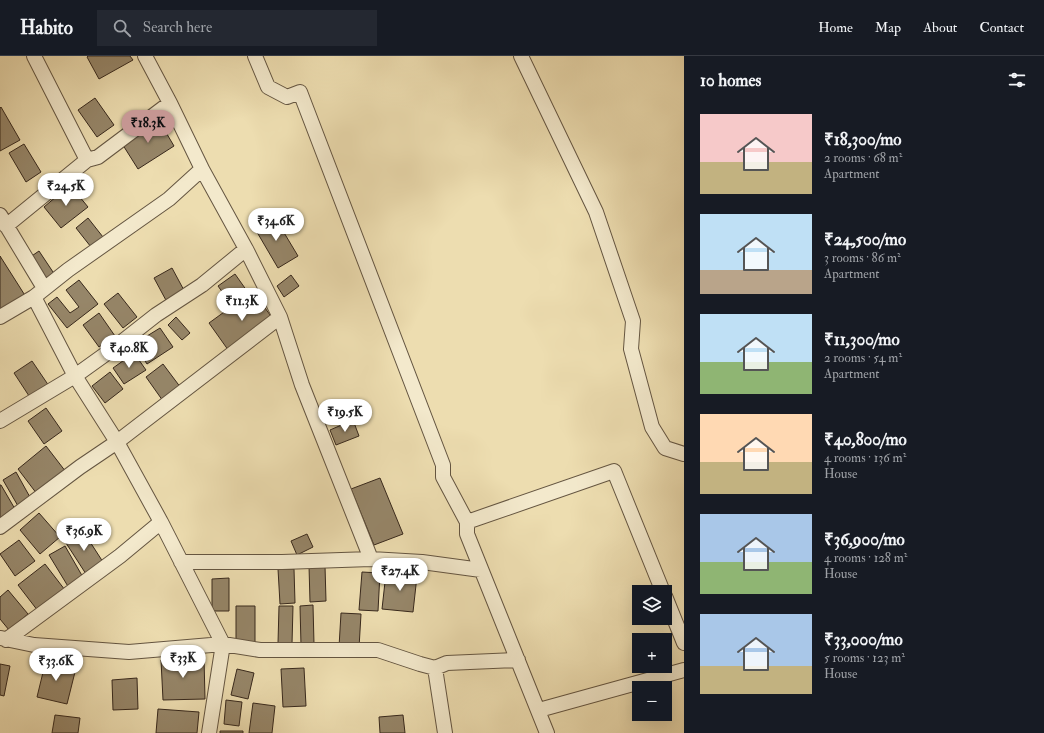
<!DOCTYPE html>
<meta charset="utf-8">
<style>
:root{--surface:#171b24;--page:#242831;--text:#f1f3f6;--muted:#9ea1a6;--line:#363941;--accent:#c59692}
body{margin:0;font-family:"IM FELL Double Pica",serif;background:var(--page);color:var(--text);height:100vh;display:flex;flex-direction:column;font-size:15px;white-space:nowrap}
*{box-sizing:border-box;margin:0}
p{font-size:13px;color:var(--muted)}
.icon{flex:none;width:22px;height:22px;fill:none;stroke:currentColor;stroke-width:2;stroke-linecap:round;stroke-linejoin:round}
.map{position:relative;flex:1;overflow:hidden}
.details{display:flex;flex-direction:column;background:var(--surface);width:360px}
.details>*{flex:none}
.buttons{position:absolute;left:632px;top:529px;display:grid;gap:8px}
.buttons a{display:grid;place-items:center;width:40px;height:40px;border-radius:0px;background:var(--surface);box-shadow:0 4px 16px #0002;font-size:20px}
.price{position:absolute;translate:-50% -34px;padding:0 9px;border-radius:14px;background:#fff;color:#222;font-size:13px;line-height:26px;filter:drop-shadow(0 1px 2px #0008)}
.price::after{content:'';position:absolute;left:50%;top:24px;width:12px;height:9px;margin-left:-6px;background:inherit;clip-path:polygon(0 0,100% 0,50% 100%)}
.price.active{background:var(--accent);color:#111}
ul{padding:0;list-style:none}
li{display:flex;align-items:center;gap:12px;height:100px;padding:0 16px}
li span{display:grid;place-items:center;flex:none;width:112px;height:80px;border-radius:0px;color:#555}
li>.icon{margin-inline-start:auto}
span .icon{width:48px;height:48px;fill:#fffc;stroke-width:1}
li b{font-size:17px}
h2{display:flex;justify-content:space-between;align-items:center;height:48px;padding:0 16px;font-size:17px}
header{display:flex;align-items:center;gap:24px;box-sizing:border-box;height:56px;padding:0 20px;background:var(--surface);border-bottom:1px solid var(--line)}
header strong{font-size:19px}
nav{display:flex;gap:22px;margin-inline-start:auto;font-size:14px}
.search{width:280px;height:36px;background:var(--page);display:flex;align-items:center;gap:10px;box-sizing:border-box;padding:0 14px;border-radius:0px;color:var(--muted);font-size:15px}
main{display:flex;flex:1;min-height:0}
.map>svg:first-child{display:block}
</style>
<header>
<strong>Habito</strong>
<div class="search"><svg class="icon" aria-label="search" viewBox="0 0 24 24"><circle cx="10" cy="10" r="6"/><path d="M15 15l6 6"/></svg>Search here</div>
<nav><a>Home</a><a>Map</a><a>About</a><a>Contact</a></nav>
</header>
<main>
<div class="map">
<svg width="684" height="677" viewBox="0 0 684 677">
<rect width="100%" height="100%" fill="#edddb0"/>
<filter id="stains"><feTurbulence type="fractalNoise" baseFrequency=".005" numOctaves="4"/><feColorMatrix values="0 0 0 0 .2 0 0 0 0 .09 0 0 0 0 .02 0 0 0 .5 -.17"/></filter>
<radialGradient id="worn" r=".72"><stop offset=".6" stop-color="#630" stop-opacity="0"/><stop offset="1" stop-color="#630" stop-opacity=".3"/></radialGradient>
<path fill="#968669" stroke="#37281c" d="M88,0H130L133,4L99,23L87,1Z
M95,42L114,69L97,81L78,54Z
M1,51L20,84L0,95V52Z
M158,63L174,90L138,113L121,86Z
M24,88L41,116L26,126L9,97Z
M70,129L88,151L61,172L44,151Z
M274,160L298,200L278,212L254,171Z
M88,162L103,181L91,191L76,172Z
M39,195L55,219L39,229L23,206Z
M0,200L26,241L0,258Z
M172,212L186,238L168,248L154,222Z
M235,218L247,235L230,247L218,230Z
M291,219L299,230L284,241L277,230Z
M79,224L98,248L67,272L48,248L57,241L70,257L79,251L66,234Z
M253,235L275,266L231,298L209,267Z
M118,237L137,261L123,272L104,248Z
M99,257L115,280L99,291L83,269Z
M176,261L190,277L182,284L168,269Z
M160,272L173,291L147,308L134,288Z
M134,297L146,314L124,328L113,312Z
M32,305L49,330L31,343L14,317Z
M163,308L181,332L163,345L146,321Z
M110,316L123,333L105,347L92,330Z
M46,352L62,375L44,388L28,365Z
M353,364L359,380L336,389L330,374Z
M46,390L66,416L37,438L18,413Z
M16,416L31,443L18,450L3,424Z
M380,422L403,478L374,489L351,433Z
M0,429H1L15,453L0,462Z
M39,457L60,481L40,498L20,474Z
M83,475L103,506L86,518L66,487Z
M307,478L313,491L297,499L291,485Z
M19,484L35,505L15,520L0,498Z
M65,490L84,523L69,532L49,499Z
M45,508L65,534L38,555L18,529Z
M309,510H325L326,545L310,546Z
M278,513H294L295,547L280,548Z
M362,516L380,517L378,555L359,554Z
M386,517L417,520L413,556L382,553Z
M229,522V555H212V523Z
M8,534L28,558L9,574L0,563V541Z
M313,549L314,588L301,589L300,550Z
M236,550H255V587H236Z
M279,550H293L292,588L278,587Z
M341,557L361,558L359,592L339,591Z
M204,602L205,643L163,644L161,604Z
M46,604L76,612L67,648L37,641Z
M0,608L10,610L4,640L0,639Z
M304,612L306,650L283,651L281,613Z
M237,613L254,617L248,643L231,639Z
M137,622L138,653L113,654L112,624Z
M226,644L242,646L239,670L224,668Z
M253,647L275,650L272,677H249Z
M158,653L199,656L197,677H156Z
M55,659L80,662L78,677H52Z
M403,659L405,677H380L379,661Z
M220,675H243V677H220Z"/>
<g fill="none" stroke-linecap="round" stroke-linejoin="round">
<g stroke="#645541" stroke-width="16">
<path id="street" d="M34,0L87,104
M145,0L170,47L202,113
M255,0L268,31L287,41L300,36L443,409V421L467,466V478L547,677
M521,0L596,156L633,265L631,293L652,371L665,392L684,398
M0,159L44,232
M6,170L87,104L98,101L170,47
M0,261L34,241
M280,261L246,193L202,113L169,143L68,214L34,241L75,320L117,386L280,261L302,329L371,503
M0,365L75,320L114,292L156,259L202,229L246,193
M161,466L223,588L260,594H378L420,608L435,612L447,607L518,604
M467,466L614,415L663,536
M0,471L80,411L117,386L161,466L120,500L6,584
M181,506H282L371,503L422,506L481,514
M665,540L684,587
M1,582L34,589L129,596L223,588L209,677
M435,612L445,677
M539,654L684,614"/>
</g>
<use href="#street" stroke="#f3e9cc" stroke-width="14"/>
</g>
<rect width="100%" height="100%" filter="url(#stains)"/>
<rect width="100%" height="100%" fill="url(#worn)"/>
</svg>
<div class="buttons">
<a><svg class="icon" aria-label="layers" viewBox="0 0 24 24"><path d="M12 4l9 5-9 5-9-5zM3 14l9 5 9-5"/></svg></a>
<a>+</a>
<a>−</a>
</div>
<b class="price active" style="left:148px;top:88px">₹18.3K</b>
<b class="price" style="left:66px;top:151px">₹24.5K</b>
<b class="price" style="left:276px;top:186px">₹34.6K</b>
<b class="price" style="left:242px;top:266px">₹11.3K</b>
<b class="price" style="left:129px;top:313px">₹40.8K</b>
<b class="price" style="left:345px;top:377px">₹19.5K</b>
<b class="price" style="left:84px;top:496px">₹36.9K</b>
<b class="price" style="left:400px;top:536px">₹27.4K</b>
<b class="price" style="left:183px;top:623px">₹33K</b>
<b class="price" style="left:56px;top:626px">₹33.6K</b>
</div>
<section class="details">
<h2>10 homes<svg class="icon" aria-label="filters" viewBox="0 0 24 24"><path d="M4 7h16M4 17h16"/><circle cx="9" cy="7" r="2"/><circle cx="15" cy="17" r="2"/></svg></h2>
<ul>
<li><span style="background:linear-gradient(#f6c9c9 60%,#c2b280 0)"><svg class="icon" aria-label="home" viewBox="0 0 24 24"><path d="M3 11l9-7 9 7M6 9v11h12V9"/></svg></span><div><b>₹18,300/mo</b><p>2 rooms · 68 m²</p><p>Apartment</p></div></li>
<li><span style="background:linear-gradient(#bfe0f5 70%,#b9a48a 0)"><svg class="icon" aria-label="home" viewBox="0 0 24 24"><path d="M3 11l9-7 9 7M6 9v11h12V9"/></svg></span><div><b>₹24,500/mo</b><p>3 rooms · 86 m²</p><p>Apartment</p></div></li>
<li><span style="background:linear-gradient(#bfe0f5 60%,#8fb573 0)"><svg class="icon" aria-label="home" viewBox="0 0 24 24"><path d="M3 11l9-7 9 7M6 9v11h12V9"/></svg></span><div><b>₹11,300/mo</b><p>2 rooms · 54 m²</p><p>Apartment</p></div></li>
<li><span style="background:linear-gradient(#ffd9b3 60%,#c2b280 0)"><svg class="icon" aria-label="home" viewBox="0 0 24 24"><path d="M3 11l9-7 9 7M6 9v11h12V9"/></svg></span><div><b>₹40,800/mo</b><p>4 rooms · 136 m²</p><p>House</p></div></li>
<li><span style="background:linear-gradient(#a9c7e8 60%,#8fb573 0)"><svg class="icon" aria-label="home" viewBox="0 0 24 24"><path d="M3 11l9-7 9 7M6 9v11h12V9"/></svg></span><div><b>₹36,900/mo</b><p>4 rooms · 128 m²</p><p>House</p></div></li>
<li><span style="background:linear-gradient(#a9c7e8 65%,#c2b280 0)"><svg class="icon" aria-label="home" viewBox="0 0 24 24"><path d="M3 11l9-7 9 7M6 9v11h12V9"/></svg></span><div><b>₹33,000/mo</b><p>5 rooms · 123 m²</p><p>House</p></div></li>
</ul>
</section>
</main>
